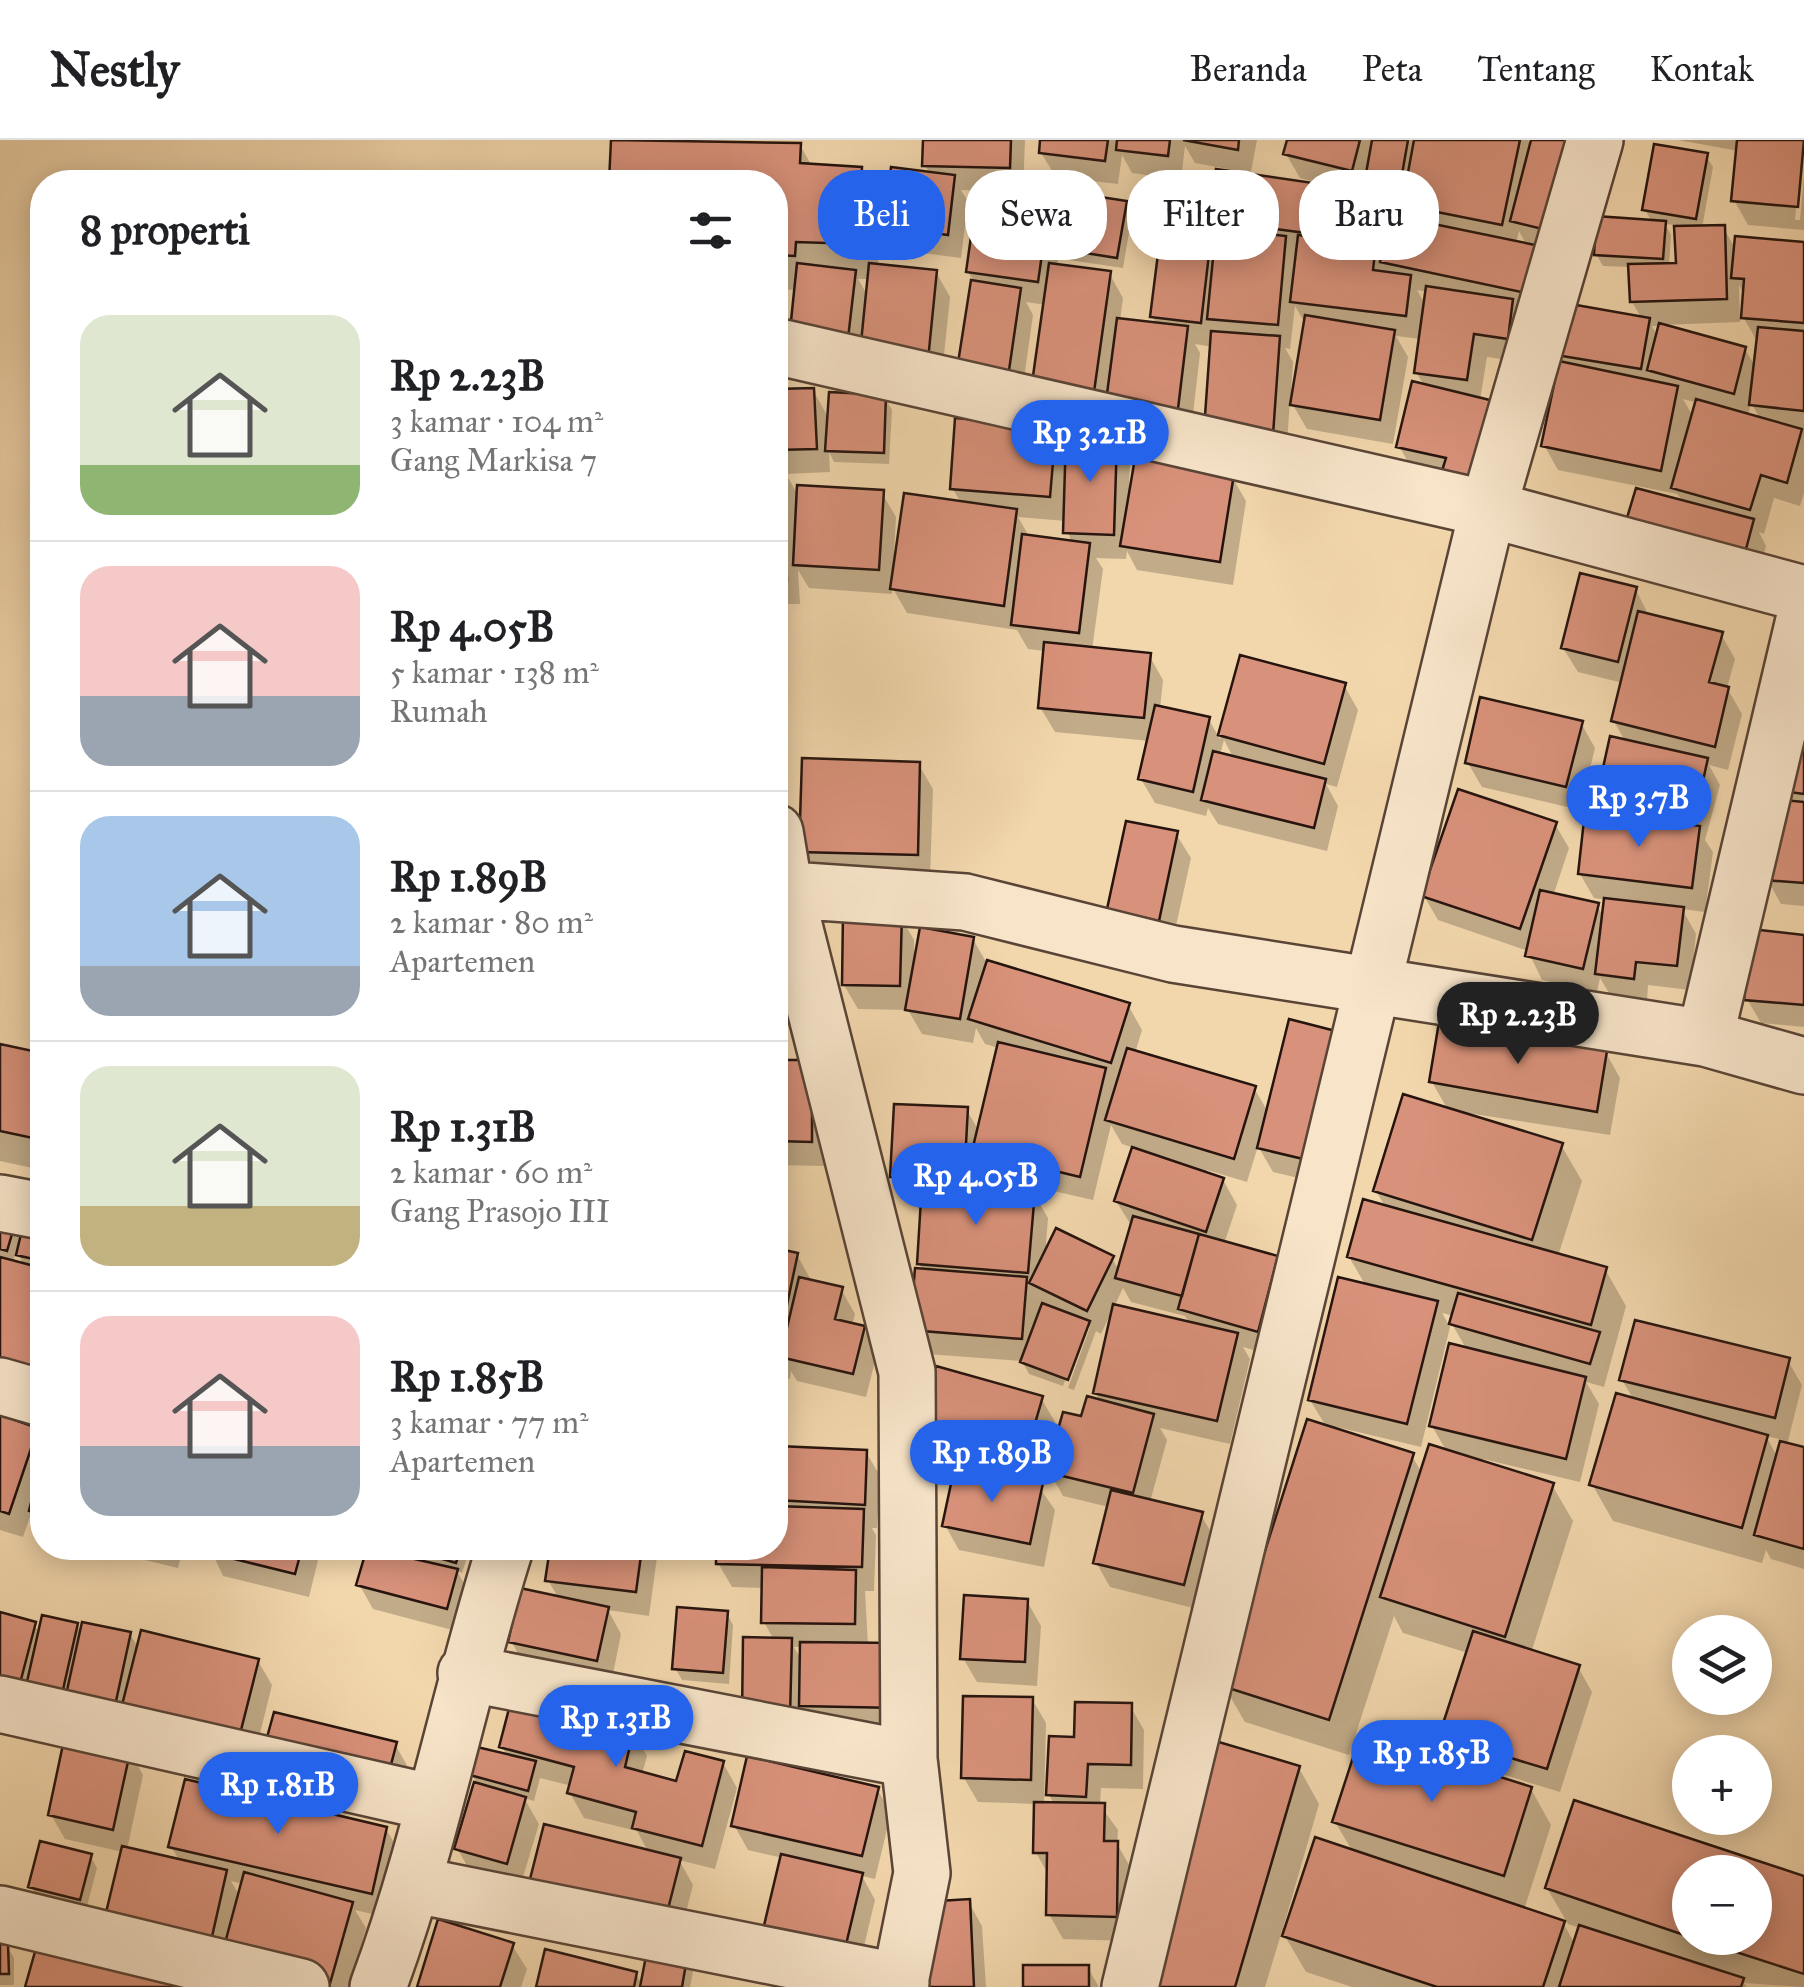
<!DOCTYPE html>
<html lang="id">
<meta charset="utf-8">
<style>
:root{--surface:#fff;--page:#f6f6f6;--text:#202124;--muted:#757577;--line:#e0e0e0;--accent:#2563eb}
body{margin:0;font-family:"IM FELL Great Primer",serif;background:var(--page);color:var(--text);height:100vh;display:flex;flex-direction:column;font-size:38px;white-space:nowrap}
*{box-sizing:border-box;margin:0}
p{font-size:32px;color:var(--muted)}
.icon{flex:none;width:55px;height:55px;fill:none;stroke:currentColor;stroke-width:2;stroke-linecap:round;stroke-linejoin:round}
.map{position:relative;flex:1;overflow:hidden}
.drawer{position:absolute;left:30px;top:30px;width:758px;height:1390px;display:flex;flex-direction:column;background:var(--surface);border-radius:40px;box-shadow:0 5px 25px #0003}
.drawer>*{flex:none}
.hud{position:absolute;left:818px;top:30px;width:835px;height:90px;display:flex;gap:20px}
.fabs{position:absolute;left:1672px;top:1475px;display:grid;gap:20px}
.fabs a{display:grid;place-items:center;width:100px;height:100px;border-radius:50%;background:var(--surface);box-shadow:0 5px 25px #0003;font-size:50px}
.price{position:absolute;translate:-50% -85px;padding:0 22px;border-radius:35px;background:var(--accent);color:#fff;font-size:32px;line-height:65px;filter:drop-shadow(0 2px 5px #0008)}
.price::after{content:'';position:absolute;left:50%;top:60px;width:30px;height:22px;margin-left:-15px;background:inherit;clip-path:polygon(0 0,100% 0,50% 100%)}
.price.active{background:#222;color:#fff}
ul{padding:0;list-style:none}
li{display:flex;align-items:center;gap:30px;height:250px;padding:0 50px}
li+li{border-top:2px solid var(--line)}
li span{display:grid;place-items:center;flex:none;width:280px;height:200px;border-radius:30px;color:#555}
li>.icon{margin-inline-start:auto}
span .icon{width:120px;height:120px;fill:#fffc;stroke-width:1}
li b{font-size:42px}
h2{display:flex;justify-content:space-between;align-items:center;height:120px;padding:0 50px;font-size:42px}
.pill{padding:0 35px;border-radius:40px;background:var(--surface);box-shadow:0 5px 25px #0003;font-size:35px;line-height:90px}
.pill.active{background:var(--accent);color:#fff}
header{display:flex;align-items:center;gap:60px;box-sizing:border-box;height:140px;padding:0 50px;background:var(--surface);border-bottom:2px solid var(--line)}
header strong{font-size:48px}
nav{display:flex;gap:55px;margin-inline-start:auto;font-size:35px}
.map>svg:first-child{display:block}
</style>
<header>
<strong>Nestly</strong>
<nav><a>Beranda</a><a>Peta</a><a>Tentang</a><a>Kontak</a></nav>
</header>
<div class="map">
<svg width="1804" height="1847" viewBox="0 0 1804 1847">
<rect width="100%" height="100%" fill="#f2d6ac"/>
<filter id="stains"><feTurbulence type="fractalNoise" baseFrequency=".002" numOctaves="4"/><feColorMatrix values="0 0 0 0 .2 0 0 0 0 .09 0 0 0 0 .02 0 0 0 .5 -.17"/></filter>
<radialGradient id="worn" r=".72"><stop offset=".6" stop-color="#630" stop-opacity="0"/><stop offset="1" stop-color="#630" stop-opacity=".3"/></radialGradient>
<path fill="#0003" fill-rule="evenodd" d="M614,0L800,5L812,26L860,29L881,65L878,126L936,132L950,157L941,244L876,237L797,150L775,149V42H612ZM858,139H870L868,156Z
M926,0H1025L1023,51L961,50L968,62L961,118L900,110L886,86L930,34L925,25Z
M1043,0H1257L1250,37L1311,45L1325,70L1321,100L1374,107L1383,121L1415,83L1404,64L1406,56L1374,50L1369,42L1366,55L1300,38L1286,14L1289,0H1528L1532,6L1533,0H1560L1521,222L1487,217L1480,260L1492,364L1413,331L1399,306L1425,247L1416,232L1421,199L1396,196L1408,217L1393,304L1307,289L1290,260L1286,319L1213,207L1195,204L1200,213L1190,301L1107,275L1046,165L1026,162L1033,175L1019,274L957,242L973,140L968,132L1048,68L1064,96L1125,63L1132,75L1123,128L1069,120L1060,105L1057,126L1109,133L1123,158L1120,181L1157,185L1152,176L1211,91L1217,102L1218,92L1211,79L1233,30L1195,23L1185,6L1181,40L1132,33L1122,15L1118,44L1056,37L1041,13ZM1519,91L1527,106L1516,104ZM1417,150L1428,152L1426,166ZM1295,166L1306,185L1295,252L1291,251L1293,222L1285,208L1290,209Z
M1678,0H1803L1795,80H1800L1804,37V90L1748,85L1734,60L1739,11Z
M1706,16L1713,27L1702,88L1723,87L1736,110L1804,105V353L1800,366L1774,358L1764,394L1759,392L1766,406L1755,447L1677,354L1558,330L1544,305L1565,225L1559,214L1642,179L1632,162L1631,127L1603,126L1596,114L1652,82L1645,70ZM1665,84L1677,85L1679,125H1669L1671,95ZM1739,145L1745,157L1743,177L1757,201L1756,228L1745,209L1662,185L1740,182ZM1652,186H1661L1658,197ZM1683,259L1698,263L1694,278ZM1751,263L1761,280L1748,276Z
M813,250L829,279L885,258L892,270L889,324L834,322L829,312L830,332L786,334L799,357L882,353L896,377L894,414L962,364L952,348L1054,289L1068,313L1116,301L1130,325L1129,344L1232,337L1246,361L1233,445L1137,430L1127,411L1126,419L1096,418L1103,429L1092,510L1149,515L1163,540L1160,569L1209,580L1220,599L1241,518L1344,545L1358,570L1337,647L1326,644L1338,666L1327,711L1218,684L1208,668L1206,676L1155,663L1141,639L1150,601L1055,592L1040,567L1045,511L1028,509L1017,490L907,473L892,447V454L809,448L798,430L800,464H775V251ZM1018,377L1066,381L1071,403L1030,398ZM1224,600L1234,619L1220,615Z
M1636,450L1649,476L1721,494L1735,519L1727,548L1742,574L1728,630L1709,625L1720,645L1705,700L1713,712L1705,772L1682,769L1696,794L1690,850L1648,845L1647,862L1612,858L1600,838L1597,852L1542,840L1528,811L1438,780L1424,756L1555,684L1569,708L1553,756L1597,765L1604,778L1607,760L1594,758L1580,734L1612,677L1599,655L1626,603L1614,581L1623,543L1578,532L1563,508Z
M1581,583L1595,608L1580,670L1482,647L1468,623Z
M1804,586V766L1781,764L1767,739L1793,664L1785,650Z
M919,625L933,649L930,739L816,736L802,712Z
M1176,694L1191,718L1172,804L1124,793L1110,769Z
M900,776L914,800V817L973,799L986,822L1128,865L1142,890L1135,913L1254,948L1268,972L1337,1047L1273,1032L1258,1006L1247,1042L1207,1030L1206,1034L1223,1040L1237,1065L1224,1104L1277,1118L1291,1142L1271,1215L1243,1207L1250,1219L1230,1304L1160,1288L1167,1300L1150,1362L1201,1375L1215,1399L1197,1469L1110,1447L1096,1422L1109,1367L1063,1356L1049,1331L1083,1279L1101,1263L1095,1252L1111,1173L1101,1194L1096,1191L1074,1250L1068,1248L1090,1187H1085L1063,1246L1029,1234L1022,1221L927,1214L913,1189L924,1131L919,1124L924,1062L907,1061L893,1036L966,969L979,991L999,908L985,904L976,888L973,903L922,894L908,870L858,869L844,845ZM1111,985L1122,1004L1134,1008L1116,1061L1131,1085L1119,1131L1112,1118L1045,1117L1048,1078L1034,1054L978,1049L979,1019L988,1036L1093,1060ZM1123,1148L1131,1162L1185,1176L1190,1184L1114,1167Z
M1804,798V887L1761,883L1747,859Z
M0,907L42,916V1030L0,1021Z
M1606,913L1620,938L1610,995L1448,970L1561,1005L1582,1041L1558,1116L1605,1129L1626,1166L1604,1247L1586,1242L1599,1264L1580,1342L1483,1319L1482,1323L1552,1345L1573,1381L1532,1510L1578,1527L1592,1552L1560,1652L1456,1620L1442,1595L1468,1513L1403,1493L1394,1476L1349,1615L1245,1582L1224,1546L1327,1288L1310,1260L1366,1146L1349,1117L1386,1068L1376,1051L1448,970L1432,942ZM1442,1173L1454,1176L1452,1184L1467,1210L1432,1286L1447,1312L1422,1333L1412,1316L1336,1291L1337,1287L1421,1307L1450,1187Z
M775,922L825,947L824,1026L775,1025Z
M0,1075L42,1080V1261L0,1250ZM16,1111L25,1126L13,1123Z
M775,1110L797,1115L811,1140L841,1149L855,1174L852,1186L863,1188L877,1213L866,1257L797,1241L791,1231L790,1239L775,1236Z
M1788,1221L1802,1245L1787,1305L1804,1310V1429L1771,1419L1766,1410L1762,1423L1613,1381L1592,1344L1634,1260L1622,1240ZM1766,1296L1783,1300L1778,1318Z
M1041,1258L1055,1282L1037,1344L1055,1370L1044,1427L959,1410L945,1385L957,1329L932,1322L917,1298Z
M0,1278L36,1290L42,1301V1389L32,1371L23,1397L0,1390Z
M866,1312L880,1336L877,1388H872L876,1395L874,1451H865L868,1506L910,1592L816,1590L803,1568L802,1600L759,1599L774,1500L764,1482V1448L732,1447L718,1423L719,1408H775V1369H785L779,1359ZM794,1507H803L802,1521Z
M95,1408H183L178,1428Z
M210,1408H321L309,1457L223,1436Z
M369,1408L428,1424L422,1408H470L462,1433L457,1431L471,1456L460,1492L373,1469L359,1444Z
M552,1408H652L657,1417L649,1476L608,1470L621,1494L611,1544L525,1526L511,1501L559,1459L548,1440Z
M1027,1461L1041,1486L1037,1546L977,1542L963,1518Z
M727,1474L733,1485L729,1544L682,1540L675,1528Z
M0,1475L34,1484L40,1494L77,1485L82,1494H130L139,1509L258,1521L272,1545L253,1622L31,1574Z
M1032,1559L1046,1583L1044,1665H1055L1049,1655L1076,1600L1130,1566L1144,1590L1143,1649L1101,1648L1100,1665L1118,1690L1117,1704L1131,1728L1129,1801L1063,1799L1049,1774L1050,1737L1036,1713L1037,1664L978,1662L964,1638Z
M633,1591L647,1616L642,1634L678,1644L723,1623L737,1648L715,1729L679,1720L693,1745L679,1800L649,1713L637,1691L584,1678L570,1653L572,1646L540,1638L534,1661L524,1658L539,1684L520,1747L471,1733L457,1708L477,1644L472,1635L508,1617L502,1607Z
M395,1604L409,1629L402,1655L283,1625Z
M129,1610L143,1635L127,1710L180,1722L171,1706L386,1689L400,1713L385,1777L355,1770L366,1788L349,1847H220L123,1712L65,1699L51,1675ZM231,1741L243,1744L240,1757Z
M1299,1628L1319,1664L1283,1788L1287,1789L1353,1712L1335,1682L1531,1649L1551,1685L1524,1770L1563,1783L1575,1804L1580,1788L1568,1784L1547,1748L1576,1663L1804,1739V1847L1744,1843L1747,1847H1352L1306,1832L1282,1791L1265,1847H1141ZM1690,1732H1755V1798H1690Z
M877,1649L891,1673L875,1739L862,1736L875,1760L857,1836L783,1718L748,1710L734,1685Z
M90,1716L97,1728L86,1770L38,1758L31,1746Z
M968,1761L982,1786L986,1847H929Z
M512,1805L527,1829L521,1847H420Z
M0,1806H7L14,1818V1845H0Z
M686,1820L693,1832L690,1847H538L636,1834L643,1846Z
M1088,1828L1099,1847H1025Z"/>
<path fill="#d8917a" stroke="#26140e" stroke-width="2.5" d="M611,0L801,3L800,23L862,27L858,104L796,102L795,116L775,115V42H609Z
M923,0H1011L1010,28L922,26Z
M1040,0H1108L1105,21L1039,13Z
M1117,0H1170L1168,16L1116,10Z
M1183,0H1239L1238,10Z
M1287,0H1360L1352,31L1283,14Z
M1372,0H1408L1400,46L1365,39Z
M1414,0H1520L1502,85L1402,65Z
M1531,0H1570L1563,94L1510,81Z
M1737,0H1804L1798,67L1731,61Z
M1654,4L1708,13L1696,79L1642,70Z
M891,27L955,35L948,95L884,86Z
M1216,29L1313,43L1306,93L1208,80Z
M1068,52L1127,61L1117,118L1060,109Z
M977,54L1049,66L1038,142L966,132Z
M1390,75L1545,107L1535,155L1380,122Z
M1596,76L1666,81L1663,119L1594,115Z
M1162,82L1212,88L1201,183L1150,177Z
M1725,85L1727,159L1630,162L1628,124L1676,123L1674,86Z
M1216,88L1286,96L1278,185L1207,179Z
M1298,95L1376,104L1373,130L1411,135L1406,176L1290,162Z
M1735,96L1804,102V183L1741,178L1744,139L1731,138Z
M797,123L856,130L847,207L789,200Z
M869,123L937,130L928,220L860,213Z
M1049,123L1111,131L1094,252L1032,243Z
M971,140L1021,148L1006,251L955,242Z
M1426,146L1513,159L1508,199L1474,194L1467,240L1414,233Z
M1565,163L1650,178L1641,229L1556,215Z
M1305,175L1395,190L1380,280L1290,265Z
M1117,178L1188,186L1177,277L1105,269Z
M1659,183L1746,207L1734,254L1647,230Z
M1758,187L1804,191V271L1749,265Z
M1211,191L1280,196L1273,295L1204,290Z
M1559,221L1678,246L1661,331L1541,306Z
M1412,241L1502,263L1478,341L1442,331L1446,318L1396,307Z
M814,248L817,309L775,310V249Z
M829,252L886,255L884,313L825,311Z
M1696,259L1802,289L1787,343L1761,335L1750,370L1671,348Z
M955,278L1056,287L1050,357L950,349Z
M1066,295L1117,298L1114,395L1063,393Z
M1135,318L1234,334L1220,422L1120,406Z
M775,324H783L787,440H775Z
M797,345L884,350L879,430L793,425Z
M1636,348L1754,379L1742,424L1623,391Z
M904,353L1017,369L1004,466L890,449Z
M1022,394L1090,403L1079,493L1011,485Z
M1580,433L1637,447L1618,522L1561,508Z
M1638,471L1723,492L1709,542L1729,547L1715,607L1611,581Z
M1044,502L1151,513L1144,578L1038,568Z
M1240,515L1346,543L1324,624L1218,595Z
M1480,557L1583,581L1566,647L1465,623Z
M1155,565L1210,577L1193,652L1138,639Z
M1804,584V654L1782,651Z
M1610,596L1708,618L1695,677L1597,655Z
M1213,611L1326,639L1314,688L1201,660Z
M802,618L920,622L918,715L799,712Z
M1458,649L1557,682L1520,789L1421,756Z
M1772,659L1804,662V743L1764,740Z
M1585,671L1700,686L1692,748L1578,734Z
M1126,681L1178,691L1159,781L1107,769Z
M1540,750L1599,763L1583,829L1525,816Z
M1604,758L1684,767L1677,826L1636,822L1634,839L1595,834Z
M843,772L902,773L900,846L842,845Z
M920,787L974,797L960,879L905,870Z
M1751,789L1804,795V865L1744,860Z
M987,820L1130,863L1111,923L968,879Z
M1289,879L1355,896L1324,1024L1257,1008Z
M1439,882L1607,911L1597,972L1429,942Z
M998,902L1106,928L1080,1037L972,1011Z
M0,904L42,913V1000L0,991Z
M1127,908L1256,946L1234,1019L1105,980Z
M775,920H812V1002L775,1001Z
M1403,954L1563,1003L1532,1100L1373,1051Z
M894,964L968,967L964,1041L890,1037Z
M1132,1007L1224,1038L1206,1092L1114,1061Z
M922,1043L1035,1051L1028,1133L917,1124Z
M1363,1059L1607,1127L1591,1185L1347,1117Z
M0,1072L17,1077L7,1111L0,1109Z
M26,1073L42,1077V1121L16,1115Z
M1133,1076L1199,1094L1182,1156L1115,1138Z
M1056,1088L1114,1116L1087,1171L1029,1143Z
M1199,1094L1278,1116L1258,1192L1178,1169Z
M775,1108L798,1113L776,1216L775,1215Z
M0,1117L42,1128V1241L0,1230Z
M915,1128L1027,1137L1022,1199L910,1190Z
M799,1137L843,1147L835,1179L865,1186L853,1234L780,1217Z
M1338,1137L1438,1161L1407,1284L1308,1260Z
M1458,1153L1600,1192L1590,1224L1449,1184Z
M1042,1163L1090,1181L1068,1240L1020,1222Z
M1113,1164L1238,1193L1217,1281L1093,1253Z
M1635,1180L1790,1218L1775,1278L1619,1240Z
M1449,1203L1586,1237L1566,1319L1429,1286Z
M936,1226L1043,1256L1022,1328L915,1298Z
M1616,1253L1768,1295L1742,1388L1589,1345Z
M1087,1256L1154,1274L1133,1353L1046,1332L1063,1272L1081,1276Z
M0,1275L38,1288L9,1374L0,1371Z
M1307,1279L1414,1313L1329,1580L1222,1546Z
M1780,1301L1804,1307V1409L1754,1395Z
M1429,1304L1554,1343L1505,1497L1380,1457Z
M778,1306L867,1310L865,1365L776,1360Z
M42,1319V1375L29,1371Z
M955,1325L1043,1343L1030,1404L942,1386Z
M1111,1350L1203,1372L1184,1445L1093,1423Z
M775,1366L864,1369L862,1427L716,1424V1408H775Z
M208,1408H302L295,1434L206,1412Z
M367,1408L458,1429L447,1469L356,1445Z
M420,1408H461L456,1423L418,1412Z
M550,1408H642L636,1452L545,1441Z
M762,1427L856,1430L855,1484L761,1483Z
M520,1448L609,1467L597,1521L508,1502Z
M964,1455L1028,1459L1025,1522L960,1519Z
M677,1467L728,1471L723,1533L672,1529Z
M0,1472L36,1482L18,1551L0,1546Z
M42,1475L78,1483L60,1563L24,1555Z
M82,1482L131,1492L113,1575L64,1564Z
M141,1490L259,1519L239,1598L121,1569Z
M1473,1491L1580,1525L1547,1629L1439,1596Z
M743,1497L792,1498L790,1577L742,1576Z
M800,1502L899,1503L898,1568L799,1566Z
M963,1556L1033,1557L1031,1640L961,1638Z
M512,1557L634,1589L625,1627L676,1641L685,1611L724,1621L702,1706L632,1688L636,1672L567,1653L574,1627L499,1607Z
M1075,1562L1132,1563L1131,1625L1088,1624L1086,1657L1046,1655L1049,1596L1074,1597Z
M274,1572L397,1602L389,1632L266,1601Z
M1361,1593L1532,1647L1504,1736L1332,1682Z
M65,1595L131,1608L113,1690L48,1675Z
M1212,1600L1300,1626L1235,1847H1139Z
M477,1607L536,1621L528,1651L470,1635Z
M747,1616L879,1647L862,1716L731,1686Z
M185,1639L387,1687L372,1754L168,1707Z
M474,1642L526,1657L507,1724L454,1709Z
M1574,1660L1804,1736V1834L1693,1798H1755V1732H1690V1797L1545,1748Z
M1034,1662L1105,1663L1104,1701H1118L1117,1777L1046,1775L1047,1713H1033Z
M544,1684L681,1718L666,1777L529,1743Z
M1315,1697L1565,1781L1543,1847H1437L1282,1796Z
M40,1701L92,1714L80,1760L28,1747Z
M122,1706L227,1730L209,1810L103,1785Z
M781,1714L863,1733L844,1813L762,1794Z
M244,1732L353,1762L329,1847L221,1818Z
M970,1759L974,1847H927L922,1762Z
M438,1779L514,1803L500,1847H417Z
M1579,1785L1744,1838L1741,1847H1559Z
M40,1794L196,1847H25Z
M0,1804H8L9,1834H0Z
M545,1809L637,1832L634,1847H536Z
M647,1811L687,1818L682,1847H640Z
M1023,1825H1089V1847H1023Z"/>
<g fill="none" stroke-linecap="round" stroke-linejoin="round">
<g stroke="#594436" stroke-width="60">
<path id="minor" d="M775,206L1488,369L1804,454
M775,692L784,746L907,1232L909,1619
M775,749L965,762L1173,814L1705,898L1804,926
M1705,898L1804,480
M0,1063L42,1071
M0,1246L42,1258
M466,1533L909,1619L922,1733L899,1847
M0,1564L434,1663
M416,1745L901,1842
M0,1774L301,1847
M378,1847C431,1704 459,1553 505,1408
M1130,1847L1488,369L1595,0"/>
</g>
<use href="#minor" stroke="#f7e4c9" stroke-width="55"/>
</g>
<rect width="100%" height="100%" filter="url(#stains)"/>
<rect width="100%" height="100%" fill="url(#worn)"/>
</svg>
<div class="fabs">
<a><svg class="icon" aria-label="layers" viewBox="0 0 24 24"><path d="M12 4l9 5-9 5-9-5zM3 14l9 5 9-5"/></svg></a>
<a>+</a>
<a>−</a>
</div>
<b class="price" style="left:1090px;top:345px">Rp 3.21B</b>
<b class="price" style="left:1639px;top:710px">Rp 3.7B</b>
<b class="price active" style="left:1518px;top:927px">Rp 2.23B</b>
<b class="price" style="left:976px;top:1088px">Rp 4.05B</b>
<b class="price" style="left:992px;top:1365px">Rp 1.89B</b>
<b class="price" style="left:616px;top:1630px">Rp 1.31B</b>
<b class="price" style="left:1432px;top:1665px">Rp 1.85B</b>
<b class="price" style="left:278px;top:1697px">Rp 1.81B</b>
<div class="hud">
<a class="pill active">Beli</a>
<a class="pill">Sewa</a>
<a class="pill">Filter</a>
<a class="pill">Baru</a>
</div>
<section class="drawer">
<h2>8 properti<svg class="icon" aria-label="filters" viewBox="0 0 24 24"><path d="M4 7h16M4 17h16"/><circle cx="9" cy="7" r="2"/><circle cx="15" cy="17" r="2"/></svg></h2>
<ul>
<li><span style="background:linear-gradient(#dfe7d0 75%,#8fb573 0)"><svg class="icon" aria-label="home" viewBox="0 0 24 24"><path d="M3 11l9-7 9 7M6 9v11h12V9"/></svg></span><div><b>Rp 2.23B</b><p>3 kamar · 104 m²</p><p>Gang Markisa 7</p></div></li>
<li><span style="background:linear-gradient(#f6c9c9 65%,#9aa5b1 0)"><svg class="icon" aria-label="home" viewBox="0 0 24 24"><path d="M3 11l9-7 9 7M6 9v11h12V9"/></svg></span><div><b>Rp 4.05B</b><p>5 kamar · 138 m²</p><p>Rumah</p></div></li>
<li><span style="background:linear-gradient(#a9c7e8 75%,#9aa5b1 0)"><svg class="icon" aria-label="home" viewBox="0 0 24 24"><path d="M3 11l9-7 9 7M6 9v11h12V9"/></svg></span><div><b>Rp 1.89B</b><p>2 kamar · 80 m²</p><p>Apartemen</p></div></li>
<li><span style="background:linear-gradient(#dfe7d0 70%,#c2b280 0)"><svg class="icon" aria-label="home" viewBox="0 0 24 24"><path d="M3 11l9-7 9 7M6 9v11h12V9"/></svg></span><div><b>Rp 1.31B</b><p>2 kamar · 60 m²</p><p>Gang Prasojo III</p></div></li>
<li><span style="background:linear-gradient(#f6c9c9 65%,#9aa5b1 0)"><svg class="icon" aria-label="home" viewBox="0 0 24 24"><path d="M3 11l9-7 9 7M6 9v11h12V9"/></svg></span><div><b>Rp 1.85B</b><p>3 kamar · 77 m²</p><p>Apartemen</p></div></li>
</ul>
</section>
</div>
